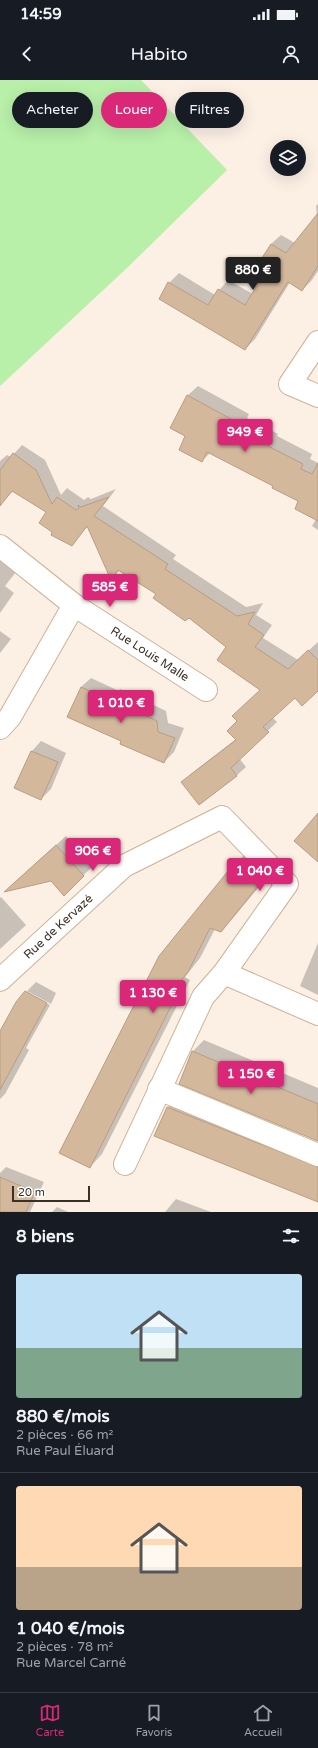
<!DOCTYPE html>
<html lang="fr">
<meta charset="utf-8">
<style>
:root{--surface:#171b24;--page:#242831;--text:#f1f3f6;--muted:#9ea1a6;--line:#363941;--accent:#db2777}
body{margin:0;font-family:"Varela Round",sans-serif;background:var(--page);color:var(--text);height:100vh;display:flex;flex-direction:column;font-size:15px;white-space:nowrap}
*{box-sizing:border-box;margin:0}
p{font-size:13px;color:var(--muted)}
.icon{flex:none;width:22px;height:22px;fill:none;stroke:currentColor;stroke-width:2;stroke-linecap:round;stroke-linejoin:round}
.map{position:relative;height:1132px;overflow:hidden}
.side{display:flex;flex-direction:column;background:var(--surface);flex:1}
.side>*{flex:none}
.banner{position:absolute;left:12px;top:12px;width:294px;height:36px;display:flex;gap:8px}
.buttons{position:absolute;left:270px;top:60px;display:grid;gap:8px}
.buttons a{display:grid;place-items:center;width:36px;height:36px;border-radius:50%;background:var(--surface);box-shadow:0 4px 16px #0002;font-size:20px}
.scale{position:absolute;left:12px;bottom:10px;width:78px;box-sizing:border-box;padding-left:4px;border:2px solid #3b3025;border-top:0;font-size:11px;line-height:14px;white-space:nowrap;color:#3b3025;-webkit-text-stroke:3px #fff;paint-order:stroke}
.price{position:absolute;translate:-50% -34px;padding:0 9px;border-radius:4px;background:var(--accent);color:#fff;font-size:13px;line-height:26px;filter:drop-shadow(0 1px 2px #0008)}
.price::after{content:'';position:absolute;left:50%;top:24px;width:12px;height:9px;margin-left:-6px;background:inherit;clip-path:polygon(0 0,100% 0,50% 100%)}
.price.current{background:#222;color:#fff}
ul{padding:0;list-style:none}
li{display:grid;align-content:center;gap:8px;height:212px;padding:0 16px}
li+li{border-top:1px solid var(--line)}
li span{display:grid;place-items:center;height:124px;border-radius:4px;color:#555}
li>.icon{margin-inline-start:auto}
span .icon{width:72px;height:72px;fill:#fffc;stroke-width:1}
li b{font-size:17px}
h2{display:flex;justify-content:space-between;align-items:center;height:48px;padding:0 16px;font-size:17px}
.tag{padding:0 14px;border-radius:18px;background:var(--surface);box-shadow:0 4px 16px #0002;font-size:14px;line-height:36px}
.tag.current{background:var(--accent);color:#fff}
.status{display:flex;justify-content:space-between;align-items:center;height:28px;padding:0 20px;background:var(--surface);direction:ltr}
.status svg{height:11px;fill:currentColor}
header{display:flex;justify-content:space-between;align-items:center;height:52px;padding:0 16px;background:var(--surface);font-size:18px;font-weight:600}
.menu{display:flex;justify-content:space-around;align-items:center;height:56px;border-top:1px solid var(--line);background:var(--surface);font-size:11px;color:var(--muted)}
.menu a{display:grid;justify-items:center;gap:2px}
.menu .current{color:var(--accent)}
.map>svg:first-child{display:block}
</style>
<div class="status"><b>14:59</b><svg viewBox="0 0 49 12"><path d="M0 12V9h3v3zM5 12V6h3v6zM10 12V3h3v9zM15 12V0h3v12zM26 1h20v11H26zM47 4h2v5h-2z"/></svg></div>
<header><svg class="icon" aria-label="back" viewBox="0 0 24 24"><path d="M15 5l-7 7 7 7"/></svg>Habito<svg class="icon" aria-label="person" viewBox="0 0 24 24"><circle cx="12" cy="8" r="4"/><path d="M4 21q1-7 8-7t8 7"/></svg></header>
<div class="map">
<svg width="318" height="1132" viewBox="0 0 318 1132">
<rect width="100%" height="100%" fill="#fcf0e5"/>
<path fill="#b8efa9" d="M0,0H141L227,90L127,188L0,306Z"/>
<path fill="#0003" d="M318,124V191L312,200L302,210L290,202L255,259L245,269L169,203L179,193L215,215L228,200L253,214L268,189L260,184L271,164L281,155L295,163L317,136L316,126Z
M198,306L249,334L247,338L278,354L277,356L312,374L310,379L318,383V450L312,446L316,439L300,421L275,406L211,372L202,381L187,356L171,348L188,315Z
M22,365L45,380L61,415L67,408L84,420L88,417L91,419L116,409L103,426L176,475L173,479L246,527L263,523L256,535L272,545L263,558L298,580L318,562V610L295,617L272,637L277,642L239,678L246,687L236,696L183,702L192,693L236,659L238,641L261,610L228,567L157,514L120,490L112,498L88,446L71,465L54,452L48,432L13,411L2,422L0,421V381L7,375L11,377Z
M0,463L23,483L5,506L14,513L0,533Z
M0,551L11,559L0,573Z
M91,598L119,611L120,609L166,631L168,643L184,648L174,672L164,682L123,660L81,607Z
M41,661L66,673L51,709L41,719L15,708L32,671Z
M66,756L93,786L64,814L51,800L14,803Z
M250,769L274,789L233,838L220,851L215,849L200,878L185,897L190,900L102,1074L90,1087L60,1072L238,781Z
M1,817L26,845L0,869V818Z
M318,863V915L300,906Z
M36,902L56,913L51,924L27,911Z
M25,912L50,925L26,968L29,970L5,1014L0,1019V953Z
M204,960L318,1008V1060L192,972Z
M179,1016L318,1073V1121L156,1055L168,1027Z
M6,1087L44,1102L30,1132H0V1093Z
M176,1119L211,1132H165Z
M57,1127L68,1132H52Z"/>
<path fill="#d4b89c" stroke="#b89d82" d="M318,133V186L302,211L288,202L245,270L159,219L168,202L208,225L218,209L245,225L267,189L258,184L271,164L286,173Z
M187,315L240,344L238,348L269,364L268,366L303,384L301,389L312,394L318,383V441L295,429L298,421L272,408L273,406L207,372L202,382L179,370L185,356L170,348Z
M13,373L36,390L52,424L57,417L76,430L79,428L78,425L81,427L109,417L94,436L168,484L165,489L237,536L255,532L248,544L264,555L255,567L288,589L308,570L318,580V611L302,626L295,618L263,647L269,652L231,688L237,696L199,725L181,702L236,660L227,651L237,641L232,636L260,610L217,580L226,567L189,538L185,541L153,518L156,514L118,490L111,500L87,446L72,466L51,455L52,452L39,443L46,432L12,411L0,426V390Z
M81,607L109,620L110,618L157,641L158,652L175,658L164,683L120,664L121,661L67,637Z
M31,671L58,682L41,720L14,708Z
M318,733V782L294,761Z
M56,765L84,796L64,816L51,801L4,812Z
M237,780L262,801L221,852L210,848L188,892L173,910L178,912L90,1088L59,1073L159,876Z
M25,911L47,923L0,1010V951L16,922Z
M192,971L318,1024V1061L179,1004Z
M167,1027L318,1087V1122L154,1056Z
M0,1097L35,1112L26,1132H0Z"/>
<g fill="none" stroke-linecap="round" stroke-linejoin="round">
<g stroke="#cdb296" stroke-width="24">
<g id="minor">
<path d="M318,262L290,304L318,316"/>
<path id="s1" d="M0,466L74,525L206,610"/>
<path d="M0,648L10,637L74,525"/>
<path d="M224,893L318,934"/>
<path id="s2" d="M0,900L124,786L222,737L287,804L224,893L203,917L125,1084"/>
<path d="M159,1009L318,1075"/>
</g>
</g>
<use href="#minor" stroke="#fff" stroke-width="22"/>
</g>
<g text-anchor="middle" stroke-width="3" stroke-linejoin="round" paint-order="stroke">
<g font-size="12" fill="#3b3025" stroke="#fff">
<text dy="4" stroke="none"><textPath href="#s1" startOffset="185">Rue Louis Malle</textPath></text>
<text dy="4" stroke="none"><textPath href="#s2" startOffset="79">Rue de Kervazé</textPath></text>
</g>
</g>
</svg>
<div class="buttons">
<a><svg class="icon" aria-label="layers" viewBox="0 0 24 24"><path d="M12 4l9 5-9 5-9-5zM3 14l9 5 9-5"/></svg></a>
</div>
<div class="scale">20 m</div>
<b class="price current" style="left:253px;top:211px">880 €</b>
<b class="price" style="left:245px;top:373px">949 €</b>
<b class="price" style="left:110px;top:528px">585 €</b>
<b class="price" style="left:121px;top:644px">1 010 €</b>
<b class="price" style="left:93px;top:792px">906 €</b>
<b class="price" style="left:260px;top:812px">1 040 €</b>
<b class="price" style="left:153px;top:934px">1 130 €</b>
<b class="price" style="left:251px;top:1015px">1 150 €</b>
<div class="banner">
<a class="tag">Acheter</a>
<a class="tag current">Louer</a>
<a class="tag">Filtres</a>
</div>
</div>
<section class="side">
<h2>8 biens<svg class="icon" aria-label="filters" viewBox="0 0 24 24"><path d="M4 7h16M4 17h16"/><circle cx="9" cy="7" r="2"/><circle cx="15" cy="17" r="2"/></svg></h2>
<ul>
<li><span style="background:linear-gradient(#bfe0f5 60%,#7fa58c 0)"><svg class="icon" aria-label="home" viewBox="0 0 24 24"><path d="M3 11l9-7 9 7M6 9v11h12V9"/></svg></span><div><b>880 €/mois</b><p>2 pièces · 66 m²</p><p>Rue Paul Éluard</p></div></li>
<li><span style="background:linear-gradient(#ffd9b3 65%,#b9a48a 0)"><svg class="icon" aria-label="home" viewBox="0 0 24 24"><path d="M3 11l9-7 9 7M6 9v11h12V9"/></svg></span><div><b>1 040 €/mois</b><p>2 pièces · 78 m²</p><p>Rue Marcel Carné</p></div></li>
</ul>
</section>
<nav class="menu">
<a class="current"><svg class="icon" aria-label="map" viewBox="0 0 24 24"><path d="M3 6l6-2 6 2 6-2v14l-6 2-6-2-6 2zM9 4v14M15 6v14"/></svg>Carte</a>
<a><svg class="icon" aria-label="saved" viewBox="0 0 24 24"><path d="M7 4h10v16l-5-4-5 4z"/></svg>Favoris</a>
<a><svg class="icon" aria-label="home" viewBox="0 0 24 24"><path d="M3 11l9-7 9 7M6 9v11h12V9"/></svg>Accueil</a>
</nav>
